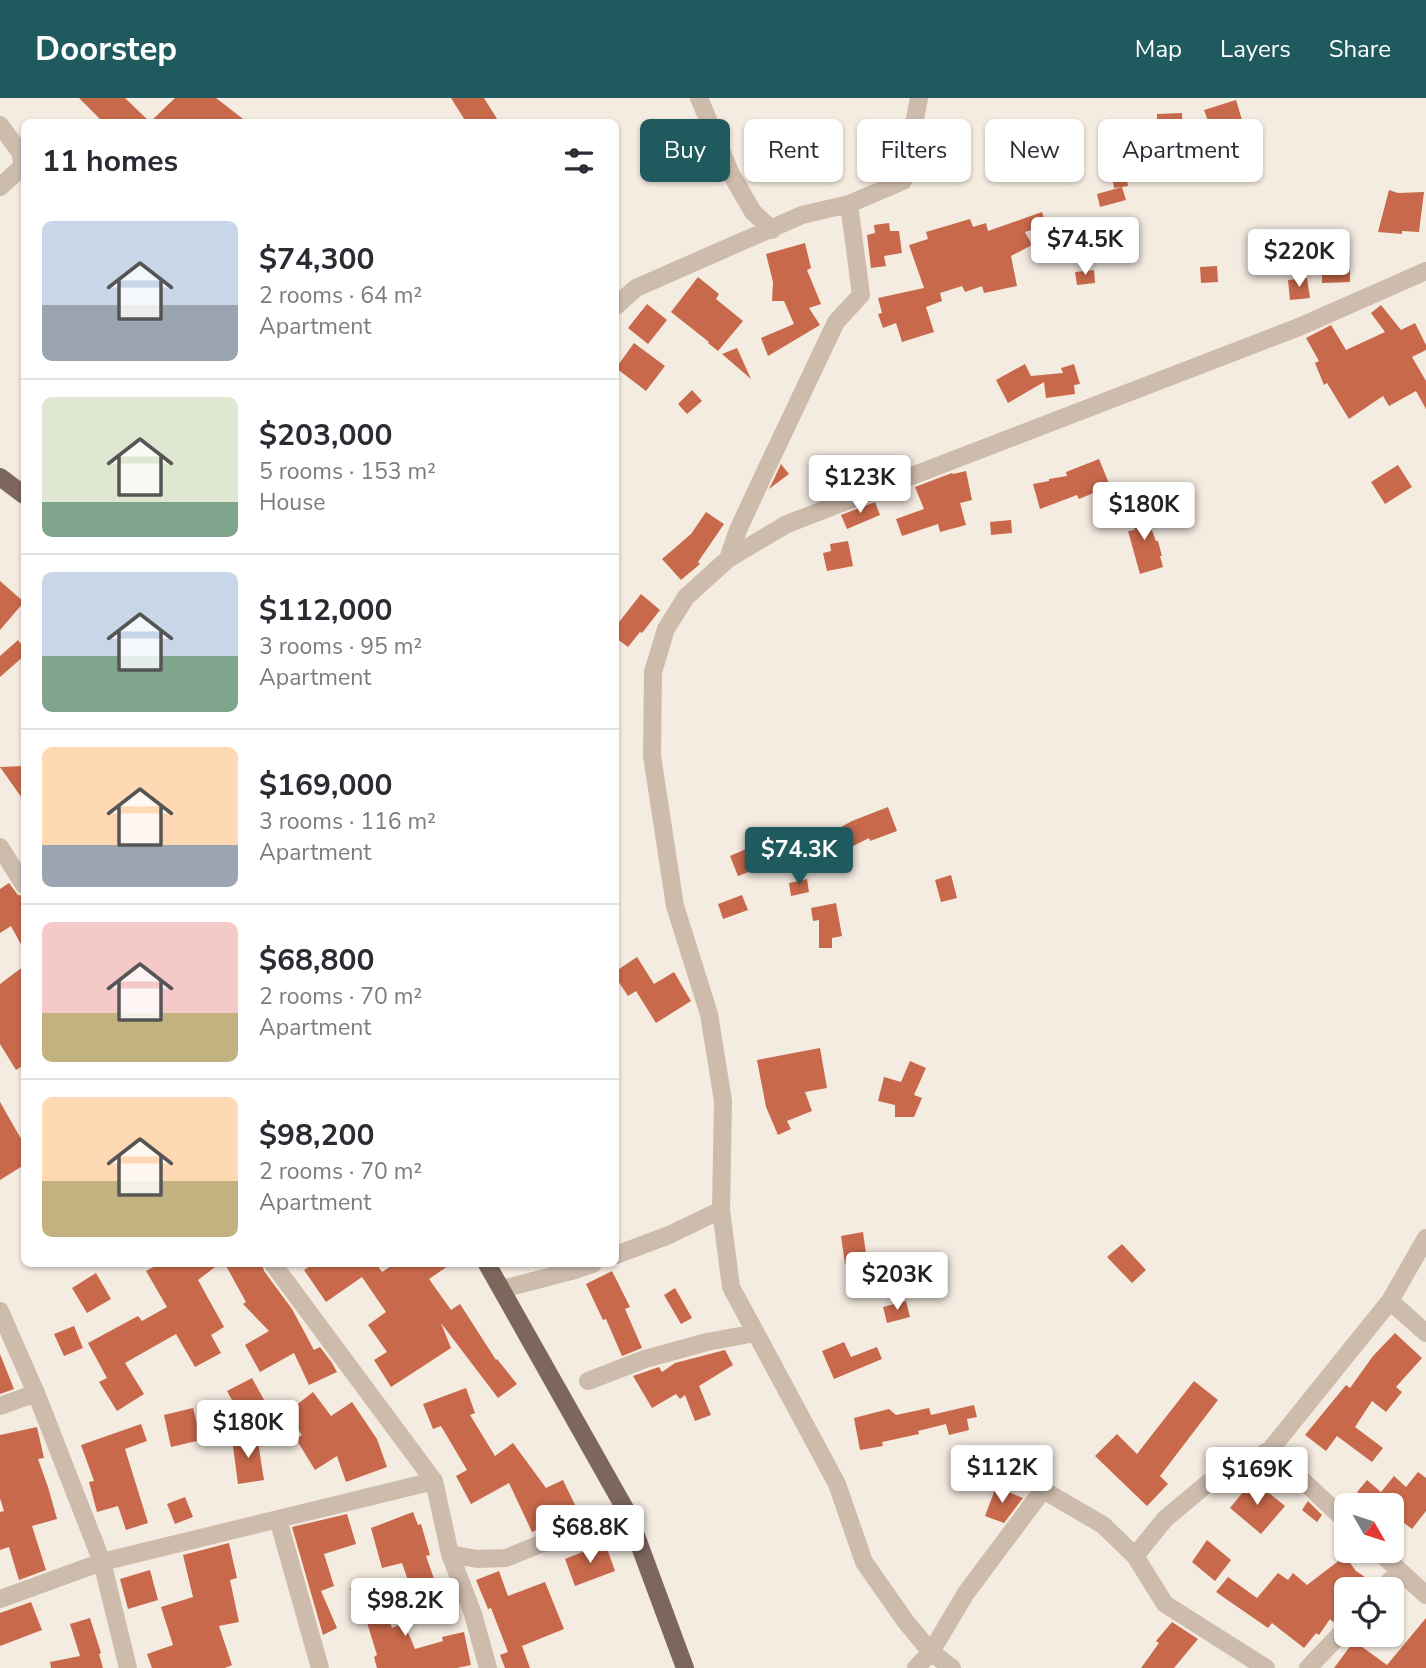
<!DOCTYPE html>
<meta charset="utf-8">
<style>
:root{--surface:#fff;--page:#f7f7f7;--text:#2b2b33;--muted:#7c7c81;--line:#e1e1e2;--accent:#1f5a5e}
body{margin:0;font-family:"Nunito Sans",sans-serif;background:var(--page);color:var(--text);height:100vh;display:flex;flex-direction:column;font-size:26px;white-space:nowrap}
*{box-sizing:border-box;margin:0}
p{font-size:23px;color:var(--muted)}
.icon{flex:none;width:38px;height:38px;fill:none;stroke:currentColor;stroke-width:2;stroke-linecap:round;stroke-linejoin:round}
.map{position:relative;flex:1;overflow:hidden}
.details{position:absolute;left:21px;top:21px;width:598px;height:1148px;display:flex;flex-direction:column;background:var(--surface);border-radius:10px;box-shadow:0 2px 5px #0004}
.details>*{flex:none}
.banner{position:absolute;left:640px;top:21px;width:665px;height:63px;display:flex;gap:14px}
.needle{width:46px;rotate:129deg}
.buttons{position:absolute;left:1334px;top:1395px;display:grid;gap:14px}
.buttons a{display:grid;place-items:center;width:70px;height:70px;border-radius:10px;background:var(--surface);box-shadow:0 2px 5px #0004;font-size:35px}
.price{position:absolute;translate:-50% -60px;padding:0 16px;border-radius:7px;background:#fff;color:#222;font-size:23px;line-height:46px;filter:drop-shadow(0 2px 4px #0008)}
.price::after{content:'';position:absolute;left:50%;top:42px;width:21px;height:16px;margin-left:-10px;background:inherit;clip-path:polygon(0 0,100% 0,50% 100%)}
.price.on{background:var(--accent);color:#fff}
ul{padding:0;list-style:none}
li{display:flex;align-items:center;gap:21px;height:175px;padding:0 21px}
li+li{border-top:2px solid var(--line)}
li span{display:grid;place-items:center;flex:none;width:196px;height:140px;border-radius:10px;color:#555}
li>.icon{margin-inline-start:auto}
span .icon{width:84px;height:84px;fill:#fffc;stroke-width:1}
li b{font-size:30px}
h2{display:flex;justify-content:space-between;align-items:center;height:84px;padding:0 21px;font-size:30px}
.tag{padding:0 24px;border-radius:10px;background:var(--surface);box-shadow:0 2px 5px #0004;font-size:24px;line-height:63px}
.tag.on{background:var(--accent);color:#fff}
header{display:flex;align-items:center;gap:42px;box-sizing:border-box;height:98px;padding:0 35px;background:var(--accent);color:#fff}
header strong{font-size:33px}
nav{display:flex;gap:38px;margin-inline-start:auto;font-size:24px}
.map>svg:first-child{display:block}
</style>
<header>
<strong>Doorstep</strong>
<nav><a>Map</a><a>Layers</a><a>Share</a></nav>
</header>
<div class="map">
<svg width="1426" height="1570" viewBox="0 0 1426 1570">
<rect width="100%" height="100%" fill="#f4ebe1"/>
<path fill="#c8694b" d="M79,0H125L150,24H103Z
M175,0H216L247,24H150Z
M451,0H484L499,24H466Z
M1236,2L1245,32L1215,42L1204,12Z
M1182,15L1183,43H1157V16Z
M1124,63L1128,88L1122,89L1126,102L1100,109L1097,96L1122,89L1114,90L1110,66Z
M1389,92L1398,95L1424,94L1419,134L1402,133V136L1378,134Z
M1042,114L1046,127L1025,134L1032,147L1011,158L1017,188L984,195L982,188L965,194L962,188L940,195L942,203L926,209L934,234L902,244L896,225L883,230L878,216L882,215L878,200L924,190L909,147L928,141L926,134L970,121L973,129L986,125L988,133Z
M889,125L890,133H899L902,155L884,158L886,168L871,170L867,137L875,135L874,127Z
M805,145L811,170L807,172L821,206L809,210L820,227L768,258L761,240L794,226L784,203H772L773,184L766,156Z
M1350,159V184L1322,185V160Z
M1217,168L1218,184L1201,185L1200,169Z
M1094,172L1095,185L1077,187L1075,174Z
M698,179L719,196L716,201L743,223L718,253L708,245L709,244L671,214Z
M1307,180L1310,200L1290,202L1288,182Z
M647,206L667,222L648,246L628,230Z
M1381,207L1401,232L1415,225L1426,247V252L1412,259L1426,283V311L1416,293L1389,308L1383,298L1349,321L1327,285L1324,287L1315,265L1319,263L1306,240L1331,227L1346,252L1385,234L1371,215Z
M634,245L665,268L646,293L616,270Z
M737,250L751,281L722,256Z
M1025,266L1031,278L1063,275L1061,270L1074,266L1080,286L1074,287L1075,296L1046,300L1044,284L1008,305L996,282Z
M692,292L702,303L687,316L678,306Z
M1099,361L1110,388L1079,401L1077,397L1040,411L1033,386L1049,383V381L1067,378L1066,374Z
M781,366L789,376L769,391L774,381Z
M1398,367L1412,389L1385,406L1371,384Z
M966,373L972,402L960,405L966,427L940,434L938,426L902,438L896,421L924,411L915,389L952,375L953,376Z
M875,404L880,417L847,431L841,417Z
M1142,407L1156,443H1158L1162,458H1160L1163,469L1140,476L1128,433L1135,432L1127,416Z
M706,414L724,426L698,464L700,466L681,482L662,461L691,436Z
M1011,422L1012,435L991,437L990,424Z
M848,443L853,468L827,473L823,455L831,453L830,446Z
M0,483L24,504L0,532Z
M641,496L660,512L642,535L640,534L628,549L616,540V528Z
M18,542L24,550V558L0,579V558Z
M24,668V703L0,669Z
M888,709L897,733L870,743L869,740L851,749L841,729L852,723Z
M753,748L762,769L738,778L730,758Z
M951,777L957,800L941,804L935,782Z
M807,781L809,794L791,798L789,785Z
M9,785L18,797L24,798V852L11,828L0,835V791Z
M742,797L748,812L723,821L718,806Z
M836,805L842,838L832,840V850H819V822L813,823L811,810Z
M637,859L654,886L674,874L691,903L656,925L636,893L628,898L616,880V873Z
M24,868V967L16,972L0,946V886Z
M820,950L827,990L805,994L812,1013L787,1023L791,1031L778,1037L766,1009L757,962Z
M910,963L926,970L914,997L922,1000L914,1019H895V1007L878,1003L884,979L901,984Z
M0,1004L24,1046V1067L0,1082Z
M863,1134L867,1163L845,1166L841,1138Z
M1122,1146L1146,1172L1132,1185L1107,1159Z
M159,1166H219L198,1182L224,1229L211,1237L221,1255L195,1269L176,1236L125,1265L144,1296L117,1313L99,1284L107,1280L88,1245L138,1218L142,1223L167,1209L146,1173Z
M225,1166H262L264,1173L292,1211L314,1252L320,1249L332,1265L337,1274L309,1287L294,1255L260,1274L245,1247L269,1233L243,1206L246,1204Z
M313,1166H382L378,1168L382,1174L394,1166H451L429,1181L451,1212L460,1206L496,1262L497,1261L517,1286L498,1300L441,1225L451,1250L391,1289L374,1262L387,1254L368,1227L386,1214L362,1179L326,1204L304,1172Z
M612,1173L630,1209L625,1211L642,1250L622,1258L606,1221L603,1222L586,1186Z
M96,1175L111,1201L87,1215L72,1190Z
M675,1190L692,1220L681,1226L664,1197Z
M906,1203L910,1219L887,1225L883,1209Z
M74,1228L83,1250L64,1258L54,1236Z
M1395,1235L1422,1260L1396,1289L1402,1294L1386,1314L1372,1303L1355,1329L1383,1350L1372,1364L1337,1338L1326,1353L1305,1337L1346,1287L1350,1290L1373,1258Z
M844,1244L851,1259L877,1249L882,1261L834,1281L822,1253Z
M725,1252L733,1267L699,1288L711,1317L695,1323L685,1297L680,1301L676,1296L652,1310L633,1278L659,1269L662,1274L675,1265Z
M0,1256L14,1291L0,1296Z
M252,1280L268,1309L243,1322L227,1293Z
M1194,1283L1218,1302L1160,1378L1168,1386L1147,1408L1095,1358L1117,1336L1137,1356Z
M466,1290L475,1315L470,1317L495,1358L513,1345L546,1390L563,1382L578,1413L532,1434L509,1385L471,1406L456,1378L467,1372L441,1328L433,1331L423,1306Z
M313,1294L331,1318L352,1304L377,1341L387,1369L346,1384L337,1358L315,1372L296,1341L302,1337L286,1315Z
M974,1307L977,1319L967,1321L969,1332L949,1337L946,1326L918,1333L919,1336L882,1344L883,1348L860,1352L854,1320L889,1311L896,1317L929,1310L931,1317Z
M193,1310L201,1342L171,1349L164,1317Z
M141,1326L147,1343L125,1351L148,1425L126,1432L118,1408L97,1414L89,1384L94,1383L81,1347Z
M37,1329L44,1360L38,1361L48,1389L57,1421L32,1428L46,1472L19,1482L9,1449L0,1452V1414L4,1413L0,1400V1337Z
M257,1338L264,1382L238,1386L232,1341Z
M1418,1374L1426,1380V1413L1412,1431L1391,1415V1407H1370L1372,1406L1357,1394L1367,1382L1381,1394L1394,1378L1406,1389Z
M1253,1382L1285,1408L1261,1436L1230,1410Z
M996,1389L1023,1400L1004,1425L985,1418Z
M185,1399L193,1419L175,1426L167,1406Z
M1308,1403L1322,1417L1317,1424L1302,1412Z
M413,1414L418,1427L421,1426L430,1457L426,1458L439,1495L415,1503L402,1465L382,1470L371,1430Z
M347,1416L356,1446L324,1456L334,1488L321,1493L337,1530L323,1537L292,1429Z
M1207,1442L1231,1462L1215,1483L1192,1464Z
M229,1445L237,1480L230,1482L239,1524L219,1528L232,1567L225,1570H152L147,1556L173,1547L161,1509L193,1499L183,1457Z
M605,1445L615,1473L575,1488L565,1461Z
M1345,1458L1356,1473L1368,1481L1361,1491H1346V1509L1333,1524L1330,1521L1319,1537L1316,1535L1304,1550L1272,1525L1268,1530L1216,1494L1228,1479L1257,1500L1278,1475L1288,1482L1293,1475L1307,1487Z
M150,1472L158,1502L128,1511L120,1481Z
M499,1473L508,1498L545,1484L564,1531L522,1548L530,1570H505L500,1557L508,1554L491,1510L488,1511L476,1482Z
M374,1481L392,1530L404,1525L415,1551L443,1543L442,1539L464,1534L471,1567L457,1570H377L374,1559L377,1557L365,1518L360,1520L350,1490Z
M31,1504L42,1532L0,1548V1515Z
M90,1520L101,1555L99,1556L103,1570H51L50,1564L80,1558L70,1526Z
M1426,1520V1570H1334L1354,1543L1387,1567Z
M1172,1524L1198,1541L1174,1570H1141L1159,1545L1156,1543Z"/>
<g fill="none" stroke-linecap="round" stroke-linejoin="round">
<path stroke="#cdbbac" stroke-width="18" d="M699,0L731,76L753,114L772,132
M0,27L20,54L23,68L0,89
M616,208L636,190L802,117L849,106
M728,461L738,432L764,376L836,224L861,197L849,106L903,83L919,0
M0,749L24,787
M616,1157L669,1137L721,1112
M273,1166L434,1383L450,1456L473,1516L488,1570
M502,1191L575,1172L593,1166
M1390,1203L1426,1140
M0,1213L36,1295L102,1464L128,1570
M588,1283L645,1261L707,1244L755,1235
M0,1308L36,1295
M1270,1352L1346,1423
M278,1421L320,1570
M1377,1452L1426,1497
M450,1456L477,1461L506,1460L570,1434L628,1416
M1135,1458L1165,1506L1266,1570
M1382,1491L1399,1473
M0,1501L102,1464L434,1383
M916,1570L931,1554L966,1495L1043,1392L1103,1427L1135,1458L1165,1421L1208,1385L1270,1352L1390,1203L1426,1235
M952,1570L931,1554L906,1524L864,1464L837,1386L731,1189L721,1112L723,1003L709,916L675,808L652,658L653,574L666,531L686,499L728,461L787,426L1299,229L1426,173
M1308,1570L1346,1530"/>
<path stroke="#7d675c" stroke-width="18" d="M0,379L24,397
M487,1166L628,1416L685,1570"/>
</g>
</svg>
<div class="buttons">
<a><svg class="needle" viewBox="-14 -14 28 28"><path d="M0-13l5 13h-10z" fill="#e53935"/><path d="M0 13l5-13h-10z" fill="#7c7c81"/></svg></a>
<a><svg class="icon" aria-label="locate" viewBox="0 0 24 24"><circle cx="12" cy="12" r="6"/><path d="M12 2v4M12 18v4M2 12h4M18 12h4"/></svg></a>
</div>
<b class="price" style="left:1085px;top:179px">$74.5K</b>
<b class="price" style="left:1299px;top:191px">$220K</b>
<b class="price" style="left:860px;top:417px">$123K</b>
<b class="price" style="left:1144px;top:444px">$180K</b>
<b class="price on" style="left:799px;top:789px">$74.3K</b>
<b class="price" style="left:897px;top:1214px">$203K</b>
<b class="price" style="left:248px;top:1362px">$180K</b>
<b class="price" style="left:1002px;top:1407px">$112K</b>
<b class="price" style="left:1257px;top:1409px">$169K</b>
<b class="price" style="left:590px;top:1467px">$68.8K</b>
<b class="price" style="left:405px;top:1540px">$98.2K</b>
<div class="banner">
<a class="tag on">Buy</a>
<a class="tag">Rent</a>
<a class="tag">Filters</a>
<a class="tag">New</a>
<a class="tag">Apartment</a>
</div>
<section class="details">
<h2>11 homes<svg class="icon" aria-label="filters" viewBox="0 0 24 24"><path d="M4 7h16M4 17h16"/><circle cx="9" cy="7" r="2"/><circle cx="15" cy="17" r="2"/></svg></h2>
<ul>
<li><span style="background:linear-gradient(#c9d6e8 60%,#9aa5b1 0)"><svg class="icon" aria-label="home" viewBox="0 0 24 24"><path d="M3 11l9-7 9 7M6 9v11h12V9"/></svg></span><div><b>$74,300</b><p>2 rooms · 64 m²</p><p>Apartment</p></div></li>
<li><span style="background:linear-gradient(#dfe7d0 75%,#7fa58c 0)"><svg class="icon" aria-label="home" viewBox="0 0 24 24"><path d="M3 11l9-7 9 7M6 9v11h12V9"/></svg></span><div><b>$203,000</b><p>5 rooms · 153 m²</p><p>House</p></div></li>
<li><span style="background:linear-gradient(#c9d6e8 60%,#7fa58c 0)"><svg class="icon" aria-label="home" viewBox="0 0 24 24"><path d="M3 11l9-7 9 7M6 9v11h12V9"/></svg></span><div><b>$112,000</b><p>3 rooms · 95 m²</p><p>Apartment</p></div></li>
<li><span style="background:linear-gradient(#ffd9b3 70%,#9aa5b1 0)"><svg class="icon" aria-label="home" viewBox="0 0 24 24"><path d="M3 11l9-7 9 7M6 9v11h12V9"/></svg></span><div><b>$169,000</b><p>3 rooms · 116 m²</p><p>Apartment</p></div></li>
<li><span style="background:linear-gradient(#f6c9c9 65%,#c2b280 0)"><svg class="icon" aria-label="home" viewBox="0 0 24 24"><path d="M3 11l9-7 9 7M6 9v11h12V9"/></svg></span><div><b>$68,800</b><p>2 rooms · 70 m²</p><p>Apartment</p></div></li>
<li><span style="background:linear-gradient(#ffd9b3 60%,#c2b280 0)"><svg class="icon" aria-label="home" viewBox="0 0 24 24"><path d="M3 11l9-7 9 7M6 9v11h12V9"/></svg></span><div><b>$98,200</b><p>2 rooms · 70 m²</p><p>Apartment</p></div></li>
</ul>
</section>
</div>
